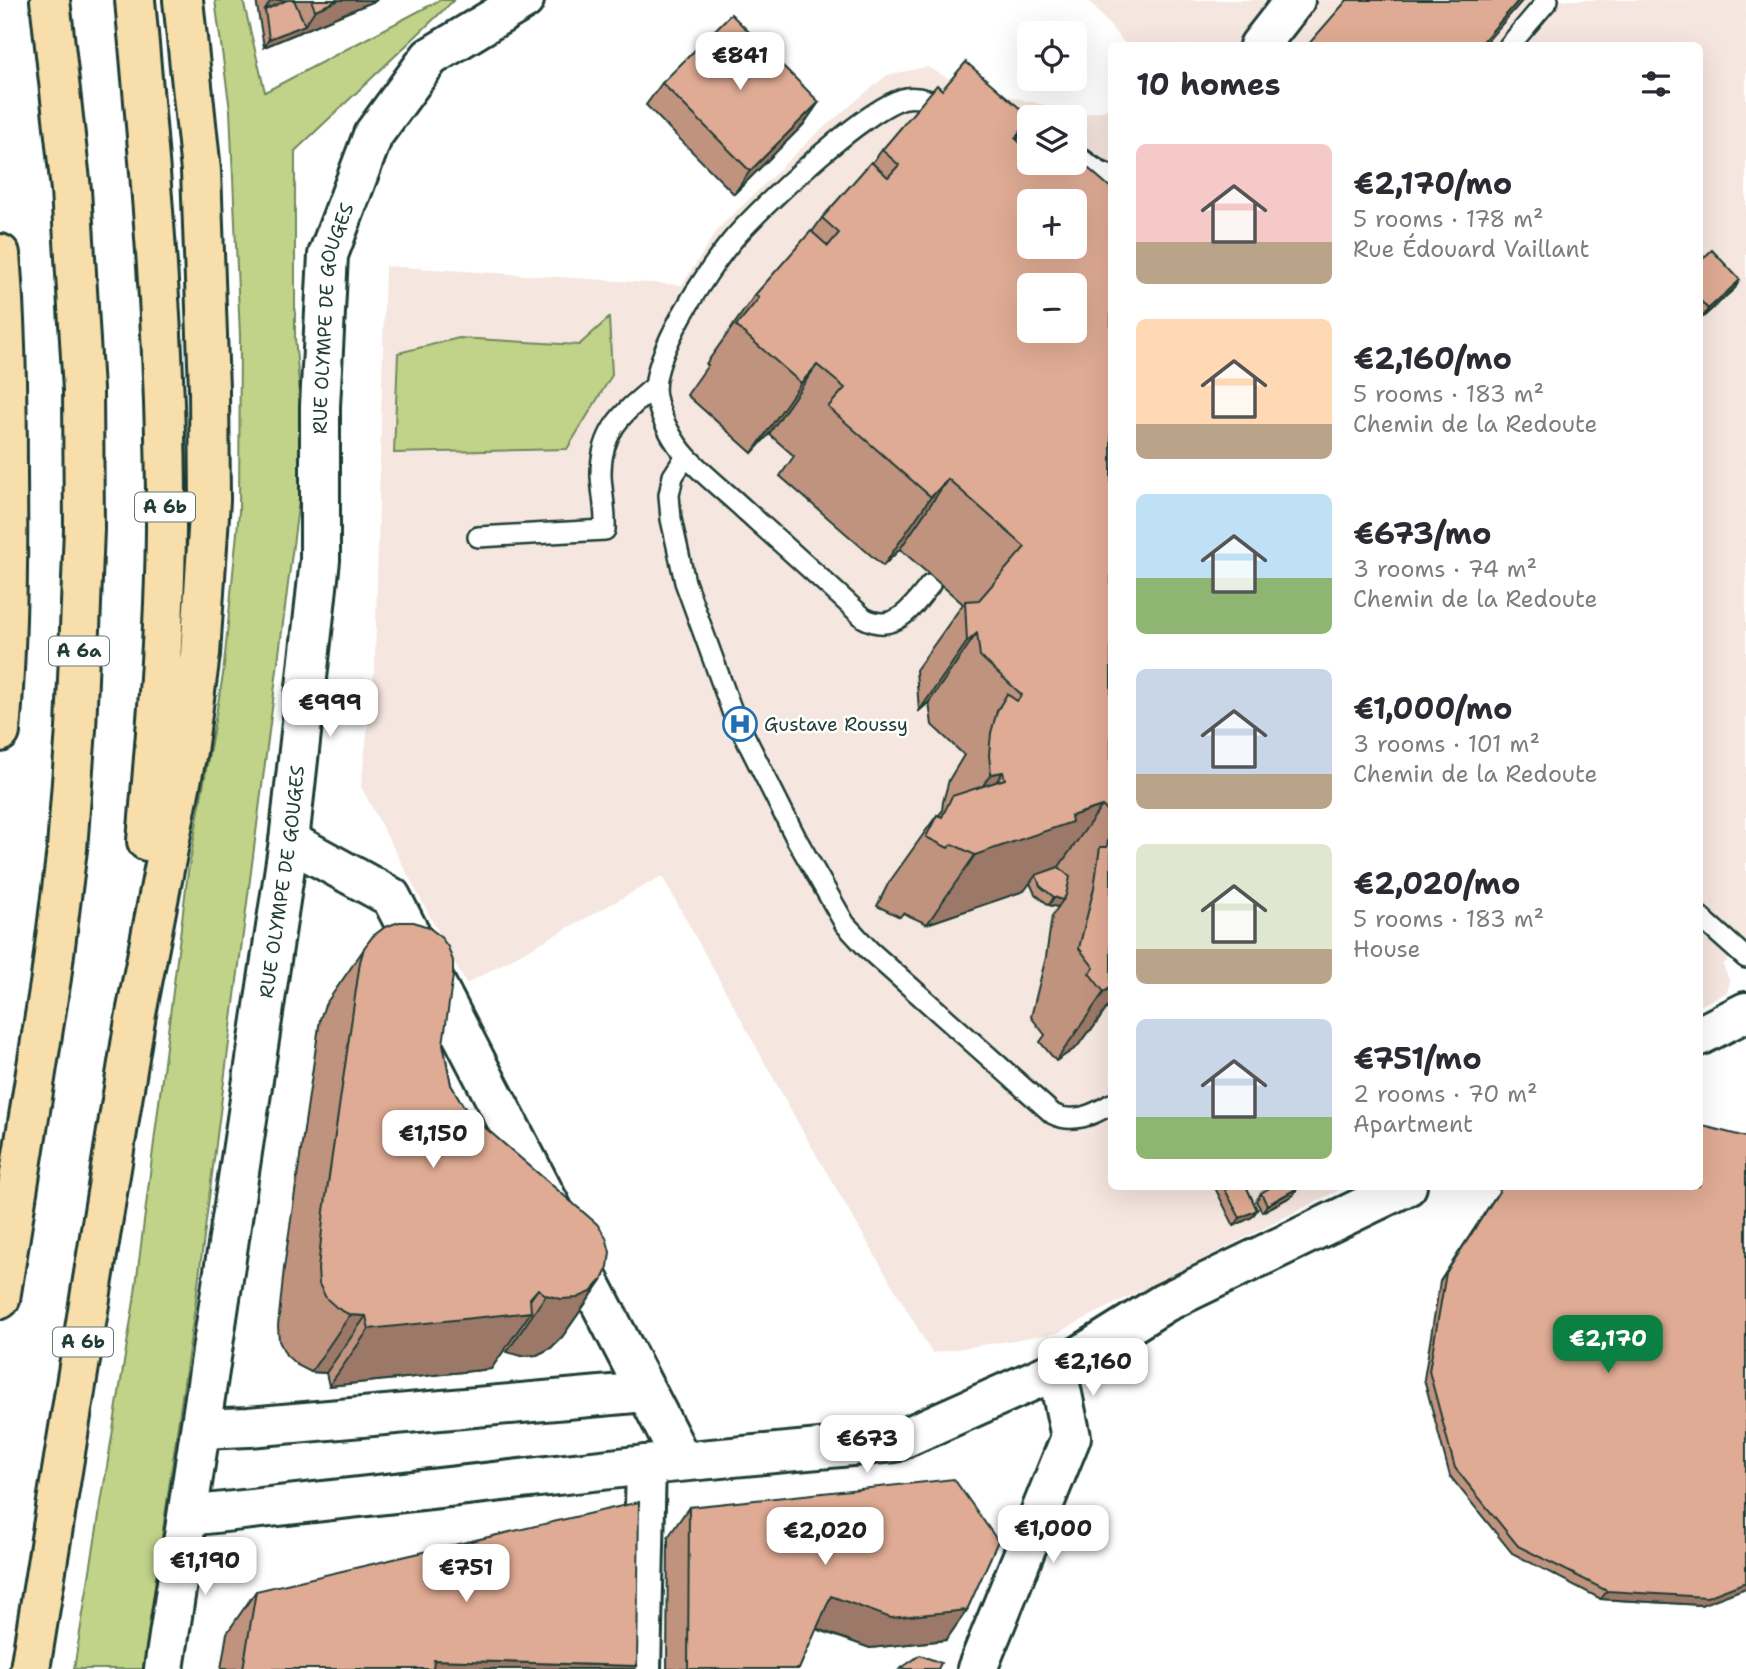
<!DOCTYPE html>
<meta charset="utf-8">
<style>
:root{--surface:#fff;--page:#f2f2f3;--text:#2b2b33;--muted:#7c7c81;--accent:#0b8043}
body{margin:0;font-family:"Shantell Sans",sans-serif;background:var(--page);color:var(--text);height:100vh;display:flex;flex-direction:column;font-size:26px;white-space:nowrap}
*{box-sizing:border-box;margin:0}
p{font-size:23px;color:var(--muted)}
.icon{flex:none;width:38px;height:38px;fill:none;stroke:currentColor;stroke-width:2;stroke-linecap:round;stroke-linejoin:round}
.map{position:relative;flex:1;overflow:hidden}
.side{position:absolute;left:1108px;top:42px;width:595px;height:1148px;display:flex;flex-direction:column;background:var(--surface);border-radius:10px;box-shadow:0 7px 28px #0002}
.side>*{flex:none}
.controls{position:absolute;left:1017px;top:21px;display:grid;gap:14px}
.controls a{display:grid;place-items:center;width:70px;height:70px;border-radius:10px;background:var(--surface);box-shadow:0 7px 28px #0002;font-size:35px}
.price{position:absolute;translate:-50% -60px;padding:0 16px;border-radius:14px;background:#fff;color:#222;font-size:23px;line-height:46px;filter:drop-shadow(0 2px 4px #0008)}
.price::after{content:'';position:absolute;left:50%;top:42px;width:21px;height:16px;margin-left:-10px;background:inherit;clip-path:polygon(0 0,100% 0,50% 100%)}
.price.selected{background:var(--accent);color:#fff}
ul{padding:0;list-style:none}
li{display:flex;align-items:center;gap:21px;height:175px;padding:0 28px}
li span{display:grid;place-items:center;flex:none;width:196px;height:140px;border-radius:10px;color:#555}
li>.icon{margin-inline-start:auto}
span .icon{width:84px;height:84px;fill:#fffc;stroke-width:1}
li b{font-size:30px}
h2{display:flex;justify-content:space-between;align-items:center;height:84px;padding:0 28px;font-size:30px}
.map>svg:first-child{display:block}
</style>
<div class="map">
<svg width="1746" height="1669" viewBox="0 0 1746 1669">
<rect width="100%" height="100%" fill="#fff"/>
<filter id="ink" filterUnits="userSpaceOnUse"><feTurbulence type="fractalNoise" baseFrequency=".0143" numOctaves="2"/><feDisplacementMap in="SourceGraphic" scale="14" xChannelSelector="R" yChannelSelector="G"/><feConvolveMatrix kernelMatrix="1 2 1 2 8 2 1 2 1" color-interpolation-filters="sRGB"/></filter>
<g filter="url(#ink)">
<path fill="#f5e6df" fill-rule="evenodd" d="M1088,0H1746V941L1723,965L1730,982L1727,992L1699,1006V46L1126,45Z
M927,67L961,85L1083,114L1111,109V1186L1345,1187L1057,1333L932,1353L802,1130L662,876L466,984L361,787L375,662L385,266L682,285L718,229L816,134L887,75ZM1029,117H1074V163H1029ZM1029,201H1074V247H1029ZM1029,285H1074V331H1029Z"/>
<path fill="#c0d388" stroke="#70885e" stroke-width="2" d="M215,0H243L265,92L440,0H454L295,151V337L305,452L195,1307L143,1669H74L134,1301L188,872L223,675L239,512L240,336L230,110Z
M609,318L612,375L567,449L394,453L398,353L459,338L579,345Z"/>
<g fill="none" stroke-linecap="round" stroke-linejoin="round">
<g stroke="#1f3d34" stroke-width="24">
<path id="lane" d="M1509,46L1548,0
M686,456L673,476L669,495L671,519L685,582L732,711L797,840L845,924L869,950L1053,1114C1073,1124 1093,1115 1111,1104
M478,537L605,530C606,511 602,494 601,476C600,431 623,413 654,387
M930,585C913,606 895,635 864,618C825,582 786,547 746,511C727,493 705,476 687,457C673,442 660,417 656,397C648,359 707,271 731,242C758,209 868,105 906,98C920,96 936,102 947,109
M1699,916L1746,958"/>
</g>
<g stroke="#1f3d34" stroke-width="44">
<g id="street">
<path d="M1259,46L1295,0"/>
<path d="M1071,163C1083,172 1096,184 1111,185"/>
<path d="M289,841L391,897L682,1461"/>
<path d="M1699,1036L1746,1012"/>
<path d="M201,1429L249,1427L646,1392"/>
<path d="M188,1516L646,1465L895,1442L1057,1370L1164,1303L1407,1186"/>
<path id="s1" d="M164,1669L289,841L320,560V406L328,255L373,135L430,57L524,0"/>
<path d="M641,1669L646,1465"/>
<path d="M977,1669L1071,1437L1057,1370"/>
</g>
</g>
<g stroke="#1f3d34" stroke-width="44">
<path id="highway" d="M135,0C151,176 167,352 166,529C165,633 156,737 147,841
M0,254C6,328 7,402 7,477C8,562 7,647 0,732
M0,1299L51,978L67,849L76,729L84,529L83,390L71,190L50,0
M30,1669L136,1014L187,751L200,654L210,500L209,389L201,171L183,0"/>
</g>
<use href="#lane" stroke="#fff" stroke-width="19"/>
<use href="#street" stroke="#fff" stroke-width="38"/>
<use href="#highway" stroke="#f8deab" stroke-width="38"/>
</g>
<path fill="#c0937f" stroke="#1f3d34" stroke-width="2" d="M256,0H377L264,47Z
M662,83L819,102L803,125L734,194L646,105Z
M942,90L1029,123L1017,140L1029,163L1111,188V1002L1093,1028L1087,1033L1077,1047L1056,1061L1040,1042L1045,1035L1031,1017L1046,957L1052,916L1058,907L1049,905L1035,894L1030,883L1024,891L927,924L903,913L900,917L877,906L888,884L937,815L938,816L942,811L943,802L949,780L964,755L932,725L929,702L919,711L916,670L963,604L900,549L883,566L780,476L794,456L769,434L752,453L687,395L708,365L706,364L755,295L812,232L822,218L872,163L882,150Z
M1699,262L1735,288L1703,317L1699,313Z
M373,936L443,1044L451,1085L467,1112L602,1280L562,1337L551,1348L537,1355L521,1356L504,1350L491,1369L329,1386L326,1373L311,1372L297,1365L286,1355L279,1341L278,1326L284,1268L320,1019L325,1005Z
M1214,1186H1246L1257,1210L1252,1217L1234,1226Z
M1261,1193L1292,1196L1262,1212L1256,1201Z
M1495,1197L1701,1605L1601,1599L1512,1553L1450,1476L1424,1379L1440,1281Z
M689,1507L967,1610L946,1640L870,1648L816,1629L799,1669H667L668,1537Z
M256,1591L635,1669H221L227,1633Z"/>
<path fill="#9c7868" stroke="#1f3d34" stroke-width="2" d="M275,0H291L265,10L270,2Z
M339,0H377L264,47L269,39L305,25L315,10Z
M1519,0H1523L1483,46H1479Z
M819,102L803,125L734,194L750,171Z
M1029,123L983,188L1015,138Z
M1740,280L1735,288L1703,317L1708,309Z
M817,365L769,434L752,453L801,383Z
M948,479L900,549L883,566L931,497Z
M977,633L929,702L919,711L967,642Z
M1003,772L955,841L943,844L991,774Z
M1102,806L1053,875H1036L1024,891L927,924L975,855L1071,816Z
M1054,897L1063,900L1058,907L1049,905Z
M1111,987V1002L1093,1028L1087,1033L1077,1047L1056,1061L1104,992Z
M1298,1188L1292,1196L1262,1212L1267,1205Z
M1257,1210L1252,1217L1234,1226L1240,1218Z
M602,1280L562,1337L551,1348L537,1355L521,1356L507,1352L546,1295Z
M538,1289L521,1313L531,1312L491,1369L329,1386L369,1329L530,1298Z
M350,1315L366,1316L326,1373L311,1372Z
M1746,1582V1588L1701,1605L1601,1599L1607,1591Z
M831,1596L967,1610L946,1640L870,1648L810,1626Z
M434,1660L637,1666L635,1669H427Z"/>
<path fill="#dfab94" stroke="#1f3d34" stroke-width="2" fill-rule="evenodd" d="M287,0H294L305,25L269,39L265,10Z
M311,0H339L315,10Z
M1347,0H1519L1479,46H1307Z
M731,14L819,102L750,171L662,83Z
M966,62L1030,117L1029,122L1015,138L1029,151V163H1074V156L1111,188V814L1102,806L1071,816L1072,822L975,855L952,844L948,848L926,837L937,815L942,817L952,796L1005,779L1003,772L991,774L989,755L991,733L997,711L1007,694L1017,701L1022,695L980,656L977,633L967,642L965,601L979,600L1025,547L948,479L931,497L828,407L845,388L817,365L801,383L736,326L759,298L755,295L811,231L828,246L839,233L822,218L871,162L888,177L899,165L882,150L937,85L942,90ZM1029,201H1074V247H1029ZM1029,285H1074V331H1029Z
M1712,250L1740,280L1708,309L1699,299V262Z
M1111,823V987L1104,992L1089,973L1094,968L1079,948L1094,888L1100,847H1107Z
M1059,867L1070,877L1066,895L1063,900L1054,897L1040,886L1036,875Z
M399,922H414L428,927L440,936L448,947L453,961V976L443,1044L451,1085L467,1112L597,1224L606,1237L610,1252L608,1267L602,1280L591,1292L577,1298L561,1299L546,1295L538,1289L530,1298L531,1312L369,1329L366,1316L350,1315L337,1308L326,1298L319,1284L318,1269L324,1211L360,962L364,948L373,936L385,927Z
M1699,1125L1746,1137V1582L1707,1597L1607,1591L1518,1546L1455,1468L1429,1371L1446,1273L1500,1190L1505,1186H1699Z
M1223,1186H1246L1257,1210L1240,1218Z
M1273,1186H1297L1298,1188L1267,1205L1261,1193Z
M954,1479L998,1541L967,1610L891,1618L831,1596L799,1669H688L689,1507Z
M639,1502L637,1666L434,1660L433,1669H243L256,1591Z
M920,1655L941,1663L938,1669H900Z"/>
</g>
<defs>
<g id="hospital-ring" transform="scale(1.75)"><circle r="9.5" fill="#fff" stroke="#1f6fb2" stroke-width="1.5"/><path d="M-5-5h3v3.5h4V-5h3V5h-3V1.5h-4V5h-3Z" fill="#1f6fb2"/></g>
</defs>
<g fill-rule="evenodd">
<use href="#hospital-ring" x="740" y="724"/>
</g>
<g text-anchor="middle" stroke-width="5" stroke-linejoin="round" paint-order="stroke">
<g fill="#fff" stroke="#627771" stroke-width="2">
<rect x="135" y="492.5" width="60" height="29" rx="5"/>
<rect x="49" y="636.5" width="60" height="29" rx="5"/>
<rect x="53" y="1327.5" width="60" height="29" rx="5"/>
</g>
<g font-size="18" font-weight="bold" fill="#1f3d34">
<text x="165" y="513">A 6b</text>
<text x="79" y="657">A 6a</text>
<text x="83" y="1348">A 6b</text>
</g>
<g font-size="19" fill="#1f3d34" stroke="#fff">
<text dy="7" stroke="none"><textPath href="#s1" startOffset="1363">RUE OLYMPE DE GOUGES</textPath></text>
<text dy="7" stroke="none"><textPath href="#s1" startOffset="796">RUE OLYMPE DE GOUGES</textPath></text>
</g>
<g font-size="19" fill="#1f3d34" stroke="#fff" text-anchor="start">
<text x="764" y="731">Gustave Roussy</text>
</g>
</g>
</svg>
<div class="controls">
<a><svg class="icon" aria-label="locate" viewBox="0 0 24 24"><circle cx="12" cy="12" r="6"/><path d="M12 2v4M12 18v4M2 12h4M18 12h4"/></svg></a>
<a><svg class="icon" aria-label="layers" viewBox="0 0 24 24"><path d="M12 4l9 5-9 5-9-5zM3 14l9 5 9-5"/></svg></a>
<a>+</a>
<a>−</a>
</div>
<b class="price" style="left:740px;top:92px">€841</b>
<b class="price" style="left:330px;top:739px">€999</b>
<b class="price" style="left:433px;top:1170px">€1,150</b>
<b class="price selected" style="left:1608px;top:1375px">€2,170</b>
<b class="price" style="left:1093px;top:1398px">€2,160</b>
<b class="price" style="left:867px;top:1475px">€673</b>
<b class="price" style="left:1053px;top:1565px">€1,000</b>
<b class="price" style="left:825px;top:1567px">€2,020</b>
<b class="price" style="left:205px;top:1597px">€1,190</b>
<b class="price" style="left:466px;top:1604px">€751</b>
<section class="side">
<h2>10 homes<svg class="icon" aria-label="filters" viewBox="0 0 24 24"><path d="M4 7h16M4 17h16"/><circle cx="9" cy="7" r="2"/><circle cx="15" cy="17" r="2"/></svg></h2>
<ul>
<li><span style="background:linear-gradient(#f6c9c9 70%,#b9a48a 0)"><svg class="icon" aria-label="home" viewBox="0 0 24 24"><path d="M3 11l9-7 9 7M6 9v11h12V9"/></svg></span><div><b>€2,170/mo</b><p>5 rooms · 178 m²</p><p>Rue Édouard Vaillant</p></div></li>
<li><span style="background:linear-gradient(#ffd9b3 75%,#b9a48a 0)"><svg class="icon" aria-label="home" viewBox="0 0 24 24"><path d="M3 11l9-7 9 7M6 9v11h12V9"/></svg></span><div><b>€2,160/mo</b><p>5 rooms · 183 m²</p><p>Chemin de la Redoute</p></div></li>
<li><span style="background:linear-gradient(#bfe0f5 60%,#8fb573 0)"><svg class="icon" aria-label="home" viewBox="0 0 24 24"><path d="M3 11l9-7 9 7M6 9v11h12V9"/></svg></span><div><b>€673/mo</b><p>3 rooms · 74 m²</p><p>Chemin de la Redoute</p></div></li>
<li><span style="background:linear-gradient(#c9d6e8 75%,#b9a48a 0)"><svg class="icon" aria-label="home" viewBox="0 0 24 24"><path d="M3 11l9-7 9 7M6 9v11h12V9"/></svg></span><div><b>€1,000/mo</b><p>3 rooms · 101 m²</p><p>Chemin de la Redoute</p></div></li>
<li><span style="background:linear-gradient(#dfe7d0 75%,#b9a48a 0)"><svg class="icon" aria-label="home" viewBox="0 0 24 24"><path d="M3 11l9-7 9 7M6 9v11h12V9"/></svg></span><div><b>€2,020/mo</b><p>5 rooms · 183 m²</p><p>House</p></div></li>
<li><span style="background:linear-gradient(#c9d6e8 70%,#8fb573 0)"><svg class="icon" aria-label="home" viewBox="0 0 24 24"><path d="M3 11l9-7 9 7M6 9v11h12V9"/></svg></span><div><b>€751/mo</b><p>2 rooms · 70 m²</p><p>Apartment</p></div></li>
</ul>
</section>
</div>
